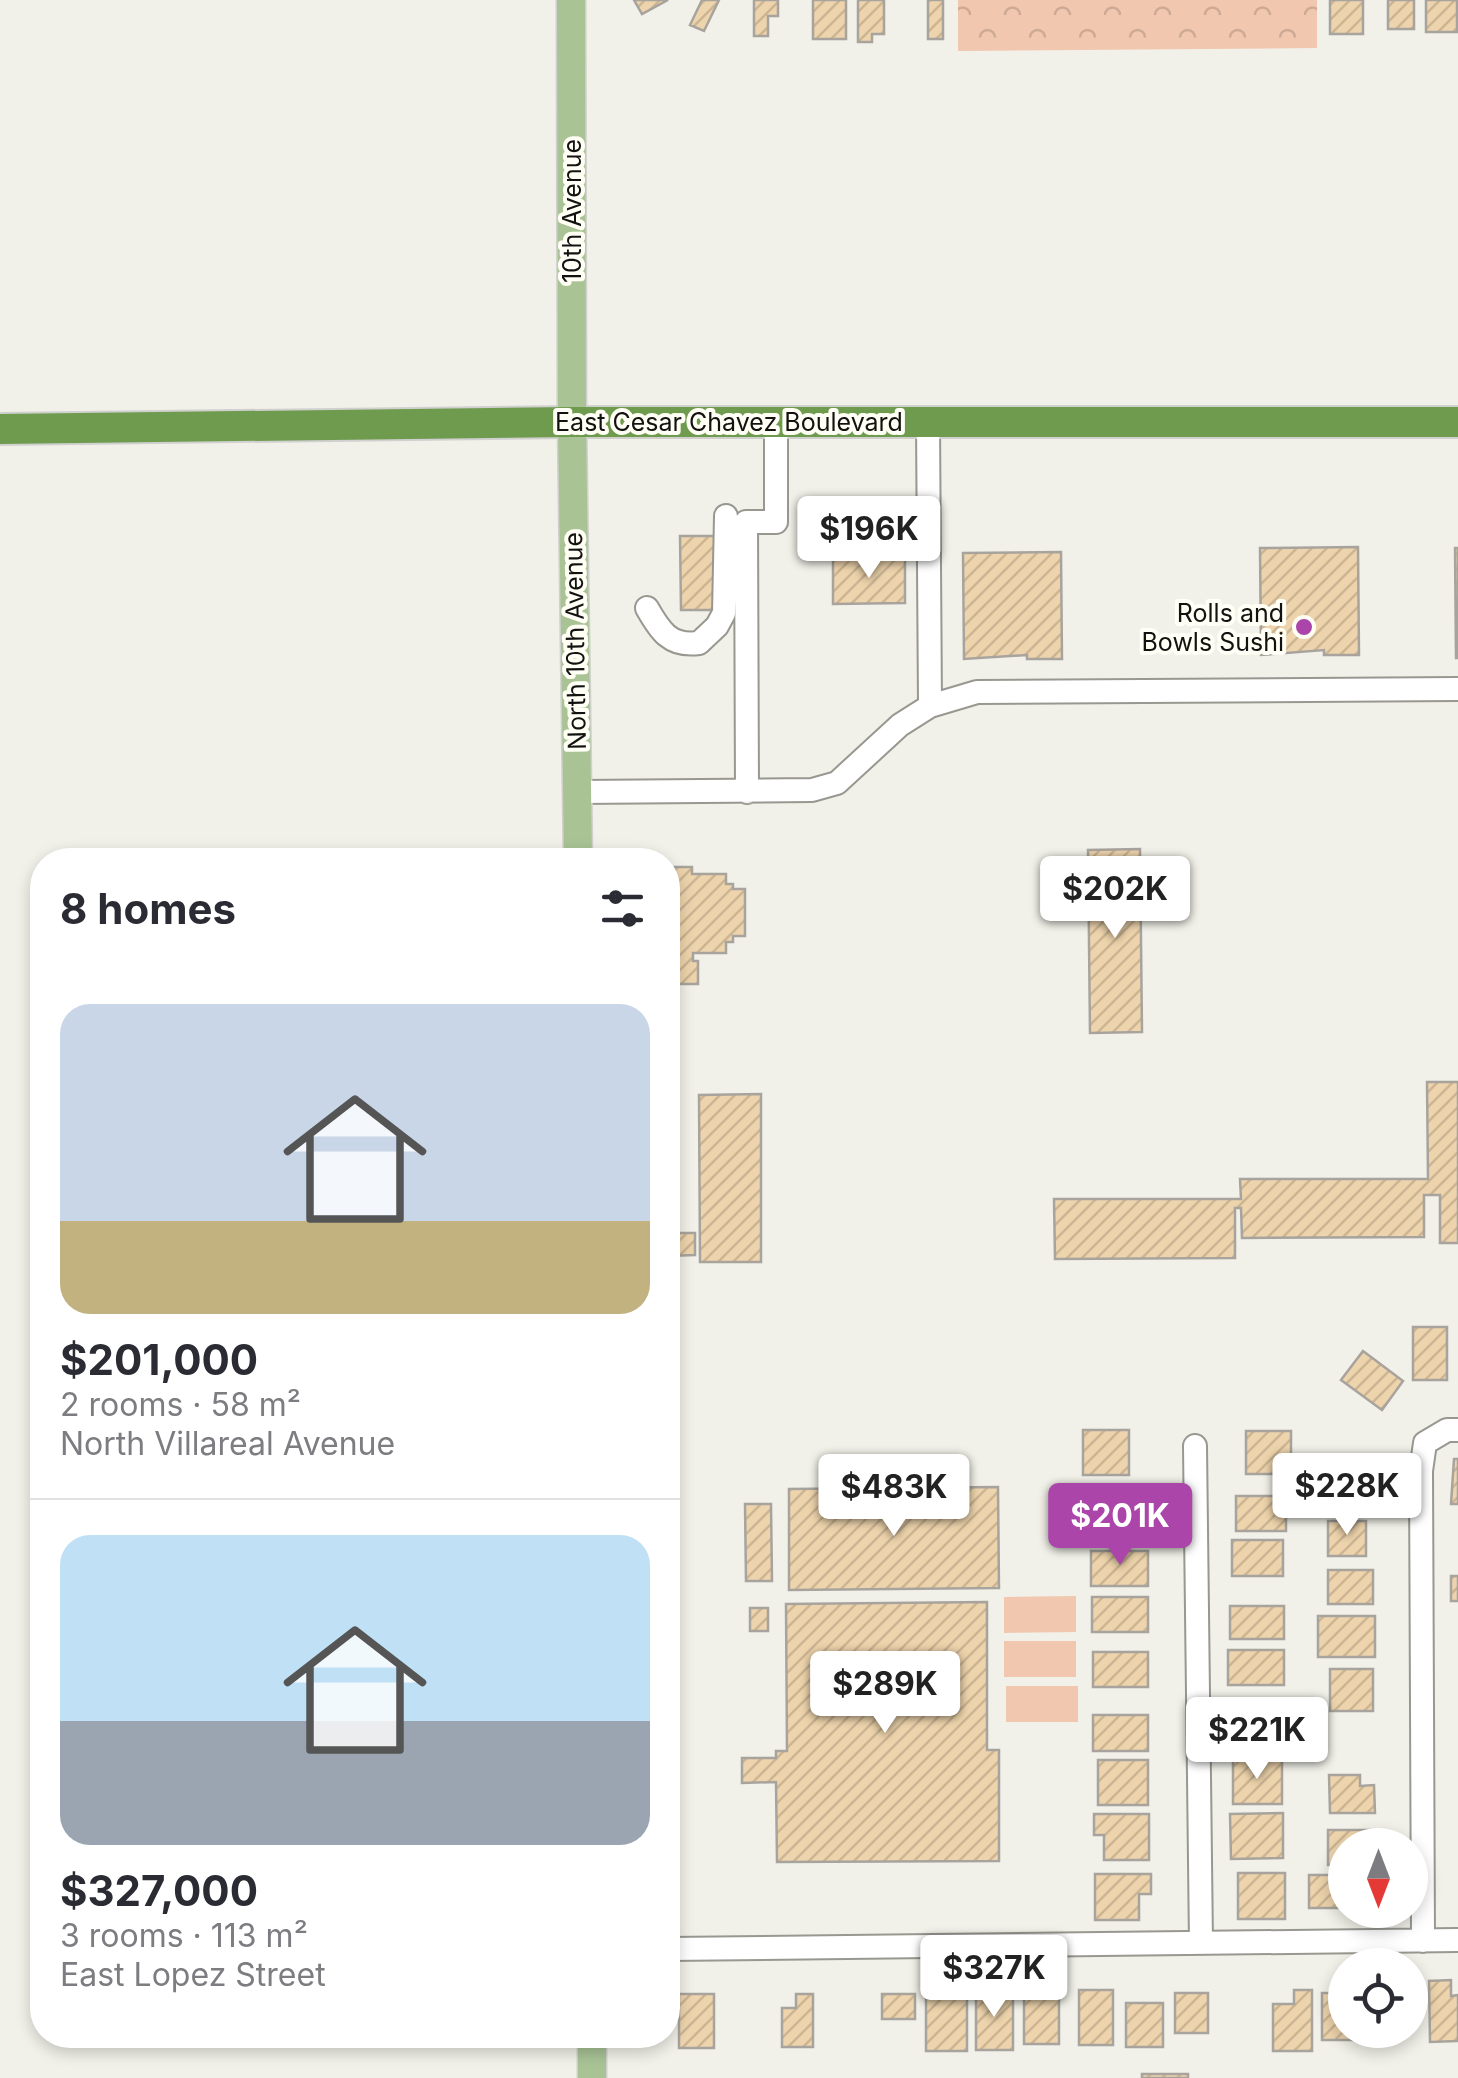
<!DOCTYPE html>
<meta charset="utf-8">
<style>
:root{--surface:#fff;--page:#f2f2f3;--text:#2b2b33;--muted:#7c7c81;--line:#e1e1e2;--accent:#ab45a9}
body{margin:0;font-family:Inter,sans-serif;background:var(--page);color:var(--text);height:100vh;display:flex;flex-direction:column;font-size:38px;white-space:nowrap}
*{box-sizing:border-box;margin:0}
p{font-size:32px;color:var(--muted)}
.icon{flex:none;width:55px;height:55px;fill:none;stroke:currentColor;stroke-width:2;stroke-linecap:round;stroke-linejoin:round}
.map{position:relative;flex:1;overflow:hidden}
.panel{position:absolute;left:30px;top:848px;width:650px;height:1200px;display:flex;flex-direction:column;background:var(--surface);border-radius:40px;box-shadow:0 5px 15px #0003}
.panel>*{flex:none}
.needle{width:65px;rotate:180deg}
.controls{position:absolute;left:1328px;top:1828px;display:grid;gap:20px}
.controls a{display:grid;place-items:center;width:100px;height:100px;border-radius:50%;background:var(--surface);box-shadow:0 5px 15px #0003;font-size:50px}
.price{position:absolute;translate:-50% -85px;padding:0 22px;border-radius:10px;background:#fff;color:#222;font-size:32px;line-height:65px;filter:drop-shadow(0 2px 5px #0008)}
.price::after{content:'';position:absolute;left:50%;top:60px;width:30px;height:22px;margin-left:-15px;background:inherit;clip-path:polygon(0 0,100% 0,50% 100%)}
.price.on{background:var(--accent);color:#fff}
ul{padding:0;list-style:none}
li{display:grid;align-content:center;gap:20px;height:530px;padding:0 30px}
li+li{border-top:2px solid var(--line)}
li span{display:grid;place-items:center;height:310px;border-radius:30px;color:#555}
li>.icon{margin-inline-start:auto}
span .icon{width:180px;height:180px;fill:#fffc;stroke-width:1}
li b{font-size:42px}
h2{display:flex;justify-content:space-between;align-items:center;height:120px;padding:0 30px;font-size:42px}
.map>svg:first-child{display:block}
</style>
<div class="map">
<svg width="1458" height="2078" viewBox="0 0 1458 2078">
<defs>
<pattern id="forest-crowns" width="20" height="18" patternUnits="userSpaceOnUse" patternTransform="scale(2.5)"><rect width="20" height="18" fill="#f1c7af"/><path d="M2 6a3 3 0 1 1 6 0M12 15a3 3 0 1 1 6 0" fill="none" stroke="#ceaa96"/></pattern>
<pattern id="building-hatch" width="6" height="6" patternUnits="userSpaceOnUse" patternTransform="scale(2.5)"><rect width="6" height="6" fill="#eed4ac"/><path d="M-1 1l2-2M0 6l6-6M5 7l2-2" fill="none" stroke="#cbb593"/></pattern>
</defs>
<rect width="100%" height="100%" fill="#f1f1e9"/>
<path fill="#f1c7af" d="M1076,1596V1632L1004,1633V1597Z
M1004,1641H1076V1677H1004Z
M1006,1686H1078V1722H1006Z"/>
<path fill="url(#forest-crowns)" d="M958,0H1317V48L958,51Z"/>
<path fill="url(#building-hatch)" stroke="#a8a49d" stroke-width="2.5" d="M634,0H668L642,14Z
M702,0H719L704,31L690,25Z
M754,0H778V16H768V36H754Z
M813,0H846V39H813Z
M858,0H884V34H872V42H858Z
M928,0H943V39H928Z
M1330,0H1363V34H1330Z
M1388,0H1414V29H1388Z
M1426,0H1457V32H1426Z
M680,536H716V610H681Z
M1358,547L1359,655H1324V650L1261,655L1260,548Z
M1455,548H1458V658H1456Z
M1061,552L1062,659H1027V655L964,659L963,553Z
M833,558H905V603L833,604Z
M1140,849L1142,1032L1090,1033L1088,850Z
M668,867H692V874H726V884H733V889H745V936H733V942H726V953H693V961H698V984H668Z
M1427,1082H1458V1243H1440V1195H1424V1237L1242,1238L1241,1208H1235V1258L1055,1259L1054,1199H1241L1240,1179H1428Z
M761,1094V1262H700L699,1095Z
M668,1233H695V1255L668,1256Z
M1413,1327H1447V1380H1413Z
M1363,1351L1403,1381L1382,1410L1341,1380Z
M1083,1430H1129V1475H1083Z
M1246,1431H1291V1474H1246Z
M1454,1459H1458V1504H1451Z
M1314,1462H1364V1488H1356V1506H1314Z
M998,1487L999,1588L789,1590V1489Z
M1088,1496H1144V1533H1088Z
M1236,1496H1286V1531H1236Z
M745,1504H771L772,1581H746Z
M1328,1521H1366V1556H1328Z
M1232,1540H1283V1576H1232Z
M1091,1551H1148V1586H1091Z
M1328,1570H1373V1604H1328Z
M1451,1576H1458V1601H1451Z
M1092,1597H1148V1632H1092Z
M987,1602V1750H999V1861L777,1862L776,1782L742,1783V1758H776V1751H787L786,1604Z
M1230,1606H1284V1639H1230Z
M750,1608H768V1631H750Z
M1318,1616H1375V1657H1318Z
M1228,1650H1284V1685H1228Z
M1093,1652H1148V1687H1093Z
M1330,1669H1373V1711H1330Z
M1236,1705H1284V1741H1236Z
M1093,1715H1148V1751H1093Z
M1098,1760H1148V1805H1098Z
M1233,1760H1282V1804H1233Z
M1329,1775H1360V1786L1374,1785L1375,1813H1330Z
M1283,1813V1858L1231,1859L1230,1814Z
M1094,1814H1149V1860H1104V1835H1094Z
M1328,1830H1375V1845H1345V1865H1328Z
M1238,1873H1285V1919H1238Z
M1095,1874H1151V1894H1139V1920H1095Z
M1309,1875H1345V1908H1309Z
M1451,1980V1996L1458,1995V2041L1430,2042L1429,1981Z
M1024,1989H1059V2044H1024Z
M976,1990H1013V2050H976Z
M1079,1990H1113V2045H1079Z
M1294,1990H1312V2051H1273V2004H1294Z
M926,1993H967V2051H926Z
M1175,1993H1208V2033H1175Z
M1322,1993H1345V2030H1361V2040H1322Z
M679,1994H714V2048H679Z
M796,1994H813V2047H782V2008H796Z
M882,1994H915V2019H882Z
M1126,2003H1163V2047H1126Z
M1142,2074H1188V2078H1142Z"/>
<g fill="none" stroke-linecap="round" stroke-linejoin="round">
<g stroke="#989790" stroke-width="26">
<path id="minor" d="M928,422L930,706
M647,608C660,631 670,647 699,643L717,626L724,613L726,516
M578,792L812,790L837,783L900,725L930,706L977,692L1458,689
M747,792L746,522H776V423
M1195,1446L1201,1943
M1423,1941L1421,1471L1425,1443L1447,1430H1458
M668,1949L1458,1940"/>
</g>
<g stroke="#d0d0cf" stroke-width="31">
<path id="major" d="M571,0L572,422L578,860
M592,2035V2078"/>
</g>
<g stroke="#d0d0cf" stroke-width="34">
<path id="highway" d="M0,429L572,422H1458"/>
</g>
<use href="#minor" stroke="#fff" stroke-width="22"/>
<use href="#major" stroke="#a9c395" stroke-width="28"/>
<use href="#highway" stroke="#6f9b4f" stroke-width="30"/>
</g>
<circle fill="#ab45a9" stroke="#fffff6" stroke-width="4" cx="1304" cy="627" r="10"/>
<g text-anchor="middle" stroke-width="8" stroke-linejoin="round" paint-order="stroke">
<g font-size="25" fill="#121210" stroke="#fffff6">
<text transform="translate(572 211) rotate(-90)" y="9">10th Avenue</text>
<text x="729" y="431">East Cesar Chavez Boulevard</text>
<text transform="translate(575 641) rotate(-91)" y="9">North 10th Avenue</text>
</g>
<g font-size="25" fill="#121210" stroke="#fffff6" text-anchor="end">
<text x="1284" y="622">Rolls and<tspan x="1284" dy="29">Bowls Sushi</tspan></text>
</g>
</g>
</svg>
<div class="controls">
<a><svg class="needle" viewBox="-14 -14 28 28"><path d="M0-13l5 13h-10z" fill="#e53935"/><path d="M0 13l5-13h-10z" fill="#7c7c81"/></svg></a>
<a><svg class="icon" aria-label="locate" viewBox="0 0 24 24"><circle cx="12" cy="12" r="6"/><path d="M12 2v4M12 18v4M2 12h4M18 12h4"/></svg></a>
</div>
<b class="price" style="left:869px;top:581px">$196K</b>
<b class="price" style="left:1115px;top:941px">$202K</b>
<b class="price" style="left:1347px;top:1538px">$228K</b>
<b class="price" style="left:894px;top:1539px">$483K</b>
<b class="price on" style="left:1120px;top:1568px">$201K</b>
<b class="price" style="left:885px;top:1736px">$289K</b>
<b class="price" style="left:1257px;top:1782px">$221K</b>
<b class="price" style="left:994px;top:2020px">$327K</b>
<section class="panel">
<h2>8 homes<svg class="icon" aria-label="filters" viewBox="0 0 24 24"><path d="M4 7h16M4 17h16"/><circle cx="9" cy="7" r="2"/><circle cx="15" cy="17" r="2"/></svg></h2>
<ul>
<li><span style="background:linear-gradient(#c9d6e8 70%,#c2b280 0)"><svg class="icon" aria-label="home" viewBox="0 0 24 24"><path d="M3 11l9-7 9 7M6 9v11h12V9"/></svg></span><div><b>$201,000</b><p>2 rooms · 58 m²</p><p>North Villareal Avenue</p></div></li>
<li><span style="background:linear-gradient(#bfe0f5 60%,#9aa5b1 0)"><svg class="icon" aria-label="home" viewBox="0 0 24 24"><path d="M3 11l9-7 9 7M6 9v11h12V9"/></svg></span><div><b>$327,000</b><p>3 rooms · 113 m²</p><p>East Lopez Street</p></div></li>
</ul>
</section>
</div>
